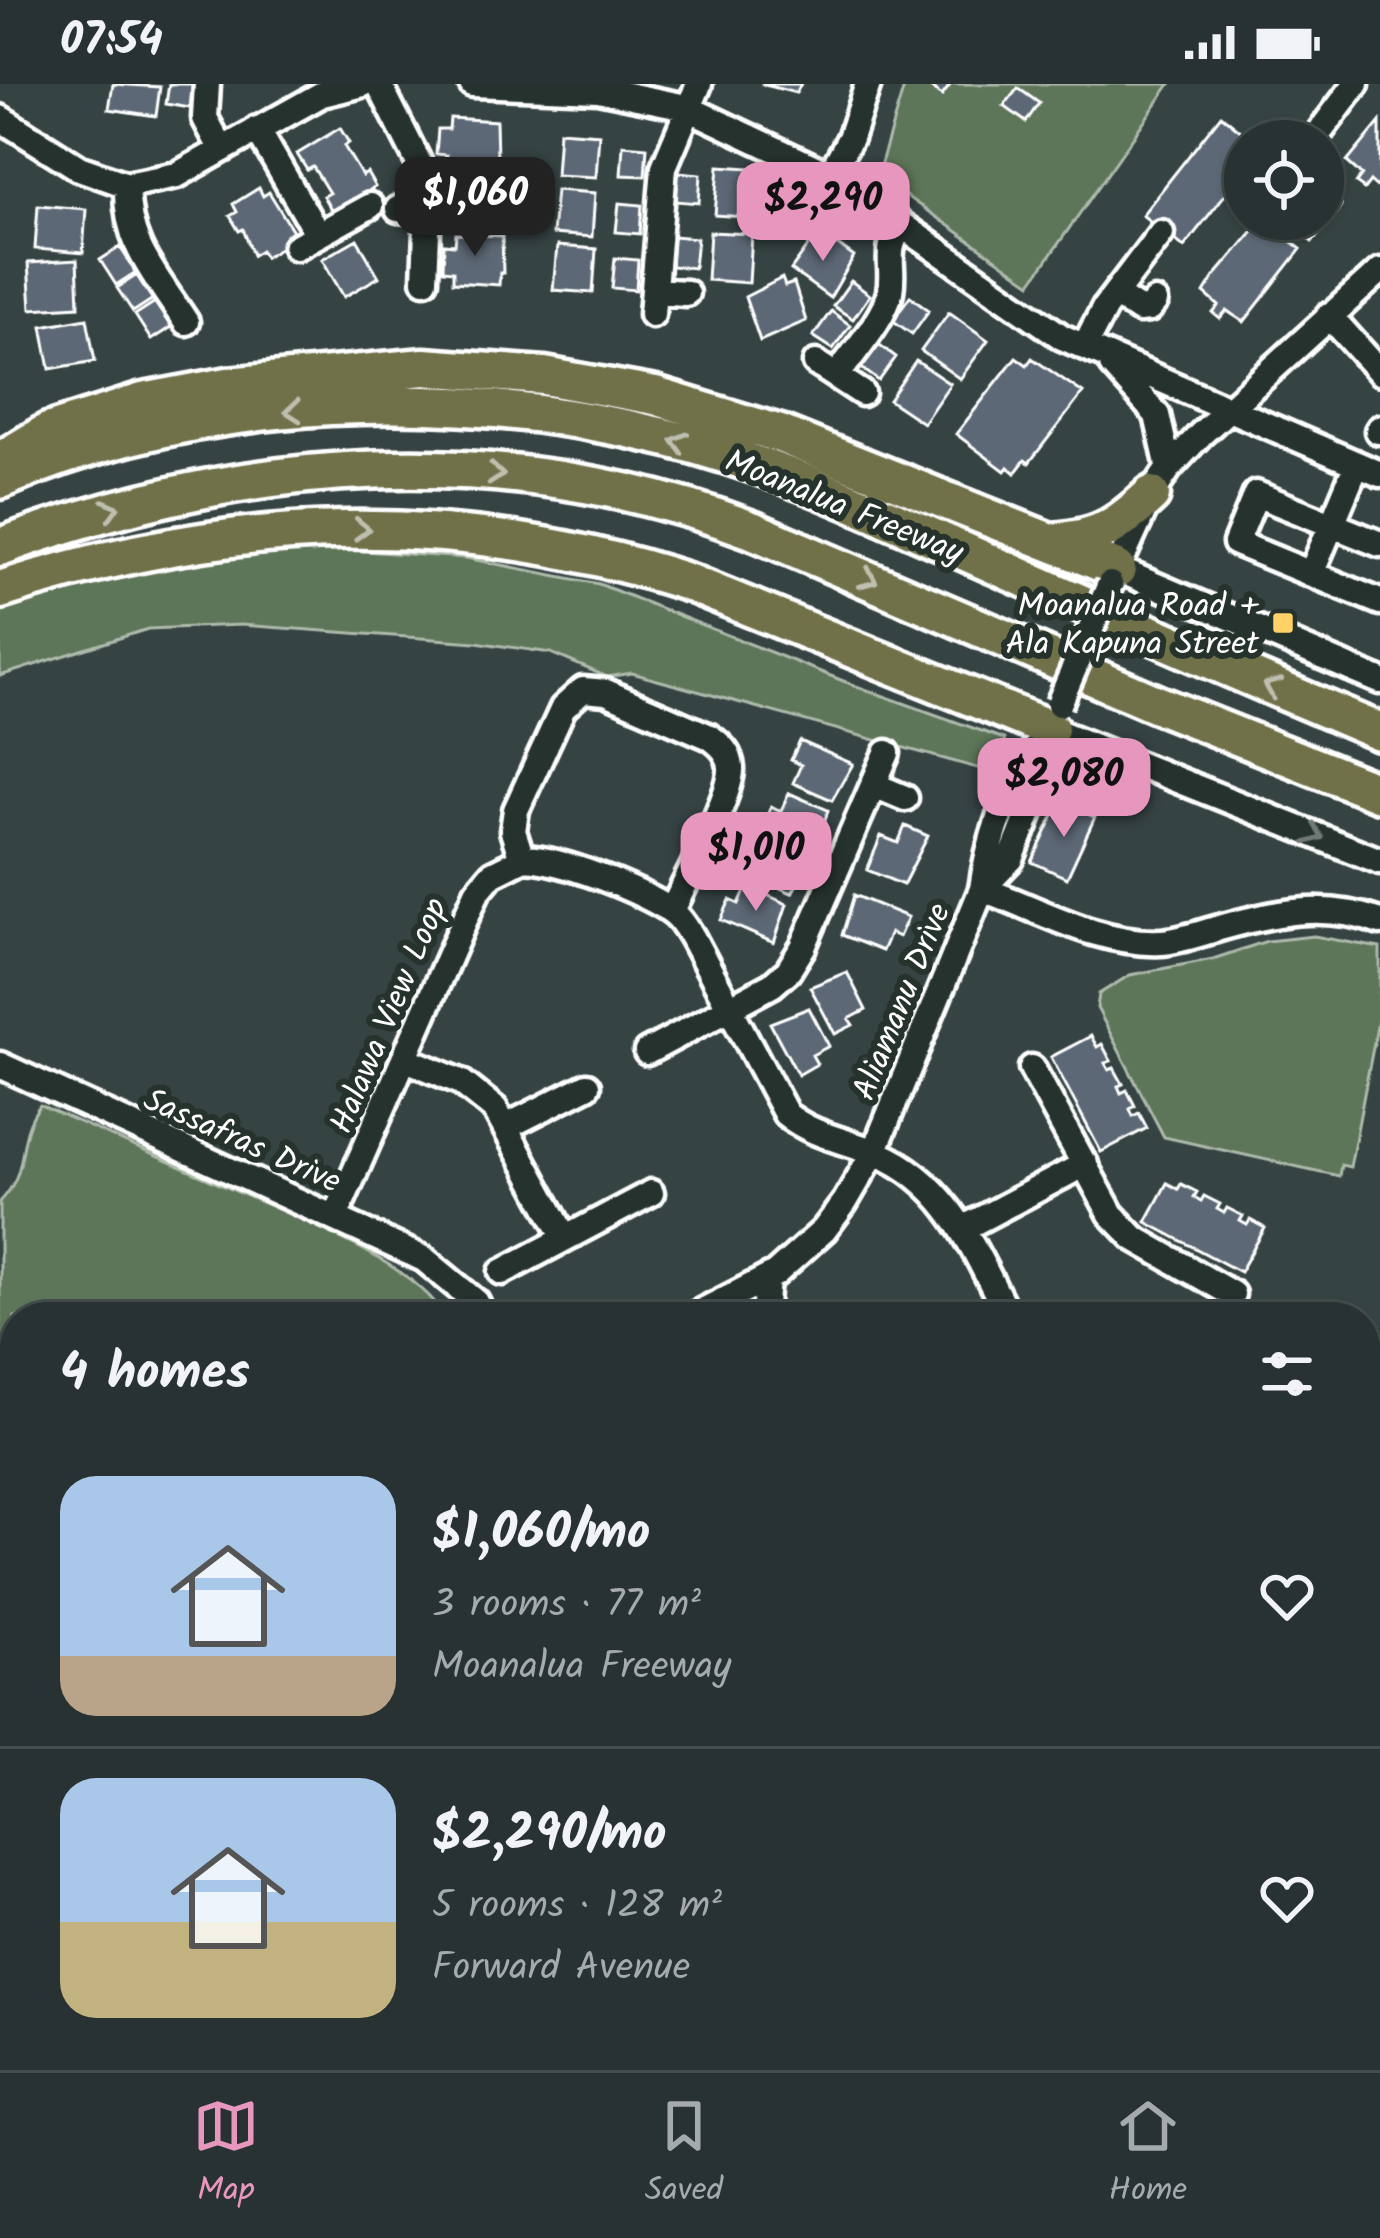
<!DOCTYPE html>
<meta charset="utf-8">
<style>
:root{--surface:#283232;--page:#343e3e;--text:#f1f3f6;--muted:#a5aaac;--line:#444d4d;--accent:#e797bd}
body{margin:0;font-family:Kalam,sans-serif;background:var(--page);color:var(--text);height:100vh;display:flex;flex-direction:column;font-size:45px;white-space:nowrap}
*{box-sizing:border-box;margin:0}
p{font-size:39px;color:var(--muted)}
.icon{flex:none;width:66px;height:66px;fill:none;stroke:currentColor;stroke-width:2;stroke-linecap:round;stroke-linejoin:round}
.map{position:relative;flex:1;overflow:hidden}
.drawer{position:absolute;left:0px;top:1218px;width:1380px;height:768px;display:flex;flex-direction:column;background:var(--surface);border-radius:48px 48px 0 0;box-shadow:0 3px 9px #0004,0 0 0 3px var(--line)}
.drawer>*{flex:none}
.controls{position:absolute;left:1224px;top:36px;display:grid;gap:24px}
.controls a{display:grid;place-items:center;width:120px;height:120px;border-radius:50%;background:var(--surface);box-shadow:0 3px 9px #0004,0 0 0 3px var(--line);font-size:60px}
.price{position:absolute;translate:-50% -102px;padding:0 27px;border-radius:24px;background:var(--accent);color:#111;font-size:39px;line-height:78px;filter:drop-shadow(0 3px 6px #0008)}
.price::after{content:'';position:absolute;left:50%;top:72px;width:36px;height:27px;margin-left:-18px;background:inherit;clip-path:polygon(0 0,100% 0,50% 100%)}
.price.current{background:#222;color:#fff}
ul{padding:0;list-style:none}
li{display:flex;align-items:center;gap:36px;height:300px;padding:0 60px}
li+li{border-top:3px solid var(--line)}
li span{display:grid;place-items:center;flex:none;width:336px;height:240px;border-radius:36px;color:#555}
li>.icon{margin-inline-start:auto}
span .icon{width:144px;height:144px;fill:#fffc;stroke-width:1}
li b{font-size:51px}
h2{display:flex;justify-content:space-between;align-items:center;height:144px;padding:0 60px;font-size:51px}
.status{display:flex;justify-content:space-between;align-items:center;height:84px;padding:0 60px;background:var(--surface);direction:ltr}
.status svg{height:33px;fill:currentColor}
.dock{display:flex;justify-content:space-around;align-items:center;height:168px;border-top:3px solid var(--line);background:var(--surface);font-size:33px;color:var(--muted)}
.dock a{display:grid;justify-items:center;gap:6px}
.dock .current{color:var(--accent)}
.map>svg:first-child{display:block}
</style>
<div class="status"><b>07:54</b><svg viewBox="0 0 49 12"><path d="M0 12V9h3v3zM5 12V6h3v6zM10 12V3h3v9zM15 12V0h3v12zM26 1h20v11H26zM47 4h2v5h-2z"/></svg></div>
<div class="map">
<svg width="1380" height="1986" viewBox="0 0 1380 1986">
<rect width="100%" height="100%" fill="#364343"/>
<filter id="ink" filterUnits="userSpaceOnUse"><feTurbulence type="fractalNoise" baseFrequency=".00833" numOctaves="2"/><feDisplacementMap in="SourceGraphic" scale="24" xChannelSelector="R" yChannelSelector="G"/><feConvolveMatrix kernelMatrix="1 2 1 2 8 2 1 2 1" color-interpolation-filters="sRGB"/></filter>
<g filter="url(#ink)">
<path fill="#5d7458" stroke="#aebaac" stroke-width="3" d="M905,0H1170L1031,199L877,92Z
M335,465L466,474L599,500L856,602L1004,655L1006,671L999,690L632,589L607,593L551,569L476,558L240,541L148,545L0,592V526C106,481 221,468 335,465Z
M1314,852L1380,864V927L1350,1083L1341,1081L1339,1092L1164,1053L1097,924L1099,910L1130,891L1213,875L1267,857Z
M40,1021C99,1047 158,1073 217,1099C277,1126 415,1176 445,1233H15V1290L0,1295V1118C32,1084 14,1056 40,1021Z
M1365,1684L1380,1685V1986H495L510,1971H1365Z
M15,1715V1971H420L433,1983L429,1986L392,1981L363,1986H0V1732Z"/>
<path fill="#5c6875" stroke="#fff" stroke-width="3" d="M113,0L160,3L156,32L109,25Z
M169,0H193L190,24L166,20Z
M761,0H801L796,9Z
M926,0H951L942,12Z
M1018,4L1039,19L1026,38L1004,22Z
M1221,31L1253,57H1245V85L1184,163L1142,131Z
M450,34L496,37L497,74H493V85L446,82L447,71L436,70L438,45H449Z
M1380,38V106L1370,97L1364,105L1356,99L1362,91L1347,78Z
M340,44L349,59L344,62L362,92L367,89L375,103L332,128L323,112L329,109L313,83L307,86L297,70Z
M559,47L599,50L596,93L556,91Z
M623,61L647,63L645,92L621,91Z
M719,82L764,85L760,134L715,131Z
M678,88L701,90L699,119L675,117Z
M460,92L507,95L509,107L503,143L457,140L458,129L447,128L449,102L460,103Z
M1323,96L1340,111L1336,117L1341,121L1332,136L1312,158L1296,145L1288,155L1301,165L1244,238L1227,227L1220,235L1213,229L1219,222L1204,209L1214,193L1263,135L1280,148L1283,143L1277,138L1279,135H1323Z
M259,104L263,112L269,108L293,147L286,151L290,158L265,173L261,166L253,171L243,145L239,147L230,132L237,128L233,120Z
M556,106L595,109L592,153L552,150Z
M619,119L642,121L640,150L616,148Z
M38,121L86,125L83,169L35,165Z
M819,147L854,173L830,214L791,186Z
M710,148L752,150L749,199L707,196Z
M456,150L502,152L503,189H500L499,201L453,198V187L443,186L444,160L455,161Z
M673,152L697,154L694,184L671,182Z
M357,155L379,193L344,213L322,175Z
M557,162L596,165L593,209L553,206Z
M120,163L136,188L116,201L100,176Z
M615,174L638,176L636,206L612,204Z
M77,176L79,222L31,225L28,179Z
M137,191L153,215L133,228L117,204Z
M782,194L785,202L794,199L806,237L760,257L745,213Z
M851,197L870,211L853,235L833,222Z
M910,212L929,226L912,250L892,236Z
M155,218L171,243L151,256L135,231Z
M831,227L850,241L833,265L813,252Z
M949,228L988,256L960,295L921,267Z
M87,234L95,277L50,285L42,242Z
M877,259L896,273L879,297L860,283Z
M1016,273L1027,281L1032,274L1083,309L1029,379L1025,376L1015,389L1008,383L1005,387L956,350Z
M916,277L950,300L923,339L889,316Z
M800,657L853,680L832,716L793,699L801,681L791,676Z
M789,709L828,726L816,766L763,742L771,722L781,727Z
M1060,718L1095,733L1067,794L1032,778Z
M905,742L928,752L903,801L867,786L881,752L898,759Z
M759,750L813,773L792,809L752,792L760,774L750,770Z
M747,802L787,820L774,859L721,836L730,816L739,820Z
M854,811L908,833L899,853L890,849L882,867L842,851Z
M847,888L866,926L849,935L853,941L835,950L810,903Z
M809,924L829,962L812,971L817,980L798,991L770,939Z
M1091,952L1097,963L1102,960L1111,977L1105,979L1109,986L1114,984L1123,1000L1118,1002L1121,1009L1127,1006L1135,1022L1130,1025L1133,1032L1139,1029L1147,1044L1101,1068L1051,973Z
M1167,1099L1178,1105L1181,1100L1197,1108L1194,1113L1201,1117L1204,1112L1220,1120L1217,1125L1224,1129L1227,1124L1243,1132L1240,1137L1247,1141L1250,1136L1265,1144L1240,1188L1146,1138Z
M5,1403L11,1439L0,1441V1404Z
M0,1456H15V1492H0Z
M0,1512L13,1515L2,1550L0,1549Z"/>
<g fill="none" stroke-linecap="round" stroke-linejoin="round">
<g stroke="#fff" stroke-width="33">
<path id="minor" d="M207,0L205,34L222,66
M379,0L429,99L425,196
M472,0L598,5L686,23L830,91L1062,253L1380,390
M0,34L79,84L127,101L177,91L322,10L363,0
M257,45L318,151
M1313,57L1356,0
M830,91L850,54L868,0
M127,101C125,160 155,190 186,238
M398,125L430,128
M296,163L370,122
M654,207L686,209
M1115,210L1139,226L1149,225L1155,218
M652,230L664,83L699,0
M1329,231L1380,288
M1084,263L1105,223L1161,149
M816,279L862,309
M1112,281L1157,331L1169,384
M837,292C853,268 883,237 890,208C895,181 883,169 901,142
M1378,347L1380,344
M1380,460L1256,410L1236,459L1380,518
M1117,485L1380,597
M1311,490L1357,380
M1111,499L1151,411L1169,384L1201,350L1380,187
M1050,645L1380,777
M874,701L905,714
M522,775C550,770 652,810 675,830C682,836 687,845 692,853L786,1030C814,1053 847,1056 879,1070C951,1101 974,1168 1009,1233
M982,805C1039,825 1099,861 1161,858C1179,857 1198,850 1216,845C1272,829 1323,817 1380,838
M982,805L1011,775L1048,684L1052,641
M647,968L772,901L788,887L803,863L887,669
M406,975L461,998L495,1025L565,1154
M0,981L424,1175L476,1218L483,1233
M1032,984L1111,1130L1134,1154L1232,1210
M506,1043L587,1002
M335,1133L477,808L492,790L522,775L513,747L516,726L563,624L583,606L606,608L710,653C721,661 730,669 731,684C733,709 685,798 672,827
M962,1145L1085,1080
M502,1188L651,1109
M691,1233L775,1190L824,1146L845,1118L874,1068L982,805C990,747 1012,691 1050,645
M764,1233L767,1195
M3,1306L15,1340
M0,1596L15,1573
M0,1703L15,1686
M1365,1849L1380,1850
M450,1986L481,1971"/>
</g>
<g stroke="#fff" stroke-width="45">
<path id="highway" d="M0,377L48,348L143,318L228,302L424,283L544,292L655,312L780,350L1117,485
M0,396C204,308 454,301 668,354C783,383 890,435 997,482C1124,539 1252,594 1380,648
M1050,458C1098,455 1116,444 1151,411
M0,463C244,372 505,353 752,446L1159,621L1380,709
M0,506C233,431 456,423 690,499L1050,645"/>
</g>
<use href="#minor" stroke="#26332d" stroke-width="24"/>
<use href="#highway" stroke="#6f714a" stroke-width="36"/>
<g stroke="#fff" stroke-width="33" stroke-linecap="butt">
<path id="minor-bridge" d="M1059,620L1110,500"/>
</g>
<use href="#minor-bridge" stroke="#26332d" stroke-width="24"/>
</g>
<defs><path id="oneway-chevron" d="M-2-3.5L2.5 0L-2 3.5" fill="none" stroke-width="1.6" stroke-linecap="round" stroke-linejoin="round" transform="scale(3)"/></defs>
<g stroke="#bebfae">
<use href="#oneway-chevron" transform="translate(293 327) rotate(175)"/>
<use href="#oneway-chevron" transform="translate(679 358) rotate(-164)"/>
<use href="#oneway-chevron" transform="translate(496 390) rotate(5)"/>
<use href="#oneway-chevron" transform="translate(111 425) rotate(-16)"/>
<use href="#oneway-chevron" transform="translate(362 445) rotate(2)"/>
<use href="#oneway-chevron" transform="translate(869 495) rotate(23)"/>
<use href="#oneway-chevron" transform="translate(1272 603) rotate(-157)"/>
</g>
<use stroke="#727a76" href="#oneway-chevron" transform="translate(1315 751) rotate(22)"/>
</g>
<rect fill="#ffd166" stroke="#26332d" stroke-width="4.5" x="1271" y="527" width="24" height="24" rx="6"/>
<g text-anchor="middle" stroke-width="12" stroke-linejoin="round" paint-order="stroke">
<g font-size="33" fill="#fff" stroke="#26332d">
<text transform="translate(845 421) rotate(22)" y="12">Moanalua Freeway</text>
<text transform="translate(900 917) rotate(-68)" y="12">Aliamanu Drive</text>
<text transform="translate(387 931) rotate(-67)" y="12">Halawa View Loop</text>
<text transform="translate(243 1055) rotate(24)" y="12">Sassafras Drive</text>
</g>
<g font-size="33" fill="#fff" stroke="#26332d" text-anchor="end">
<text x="1259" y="532">Moanalua Road +<tspan x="1259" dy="38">Ala Kapuna Street</tspan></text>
</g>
</g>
</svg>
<div class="controls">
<a><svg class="icon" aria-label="locate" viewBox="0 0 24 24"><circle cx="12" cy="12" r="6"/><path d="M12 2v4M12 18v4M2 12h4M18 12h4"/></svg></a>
</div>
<b class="price current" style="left:475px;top:175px">$1,060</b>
<b class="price" style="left:823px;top:180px">$2,290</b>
<b class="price" style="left:1064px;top:756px">$2,080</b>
<b class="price" style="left:756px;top:830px">$1,010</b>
<section class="drawer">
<h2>4 homes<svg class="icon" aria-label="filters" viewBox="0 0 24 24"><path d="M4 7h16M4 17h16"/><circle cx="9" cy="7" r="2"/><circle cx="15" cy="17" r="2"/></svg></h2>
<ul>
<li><span style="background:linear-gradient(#a9c7e8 75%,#b9a48a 0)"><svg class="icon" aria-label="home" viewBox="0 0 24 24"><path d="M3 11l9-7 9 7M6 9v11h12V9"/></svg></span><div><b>$1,060/mo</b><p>3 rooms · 77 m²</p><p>Moanalua Freeway</p></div><svg class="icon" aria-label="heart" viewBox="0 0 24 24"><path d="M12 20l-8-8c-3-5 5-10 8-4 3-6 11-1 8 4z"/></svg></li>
<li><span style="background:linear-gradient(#a9c7e8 60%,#c2b280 0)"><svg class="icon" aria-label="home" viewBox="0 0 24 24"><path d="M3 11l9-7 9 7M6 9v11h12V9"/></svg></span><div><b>$2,290/mo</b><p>5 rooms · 128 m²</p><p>Forward Avenue</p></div><svg class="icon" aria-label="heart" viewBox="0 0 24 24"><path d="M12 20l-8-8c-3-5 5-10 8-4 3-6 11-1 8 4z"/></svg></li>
</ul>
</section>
</div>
<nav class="dock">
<a class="current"><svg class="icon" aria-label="map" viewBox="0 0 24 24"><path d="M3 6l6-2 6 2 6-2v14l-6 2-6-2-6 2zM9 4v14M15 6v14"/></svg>Map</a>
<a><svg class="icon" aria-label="saved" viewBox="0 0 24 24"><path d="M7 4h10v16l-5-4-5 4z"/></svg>Saved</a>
<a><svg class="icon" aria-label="home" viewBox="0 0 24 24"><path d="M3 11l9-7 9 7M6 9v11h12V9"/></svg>Home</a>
</nav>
